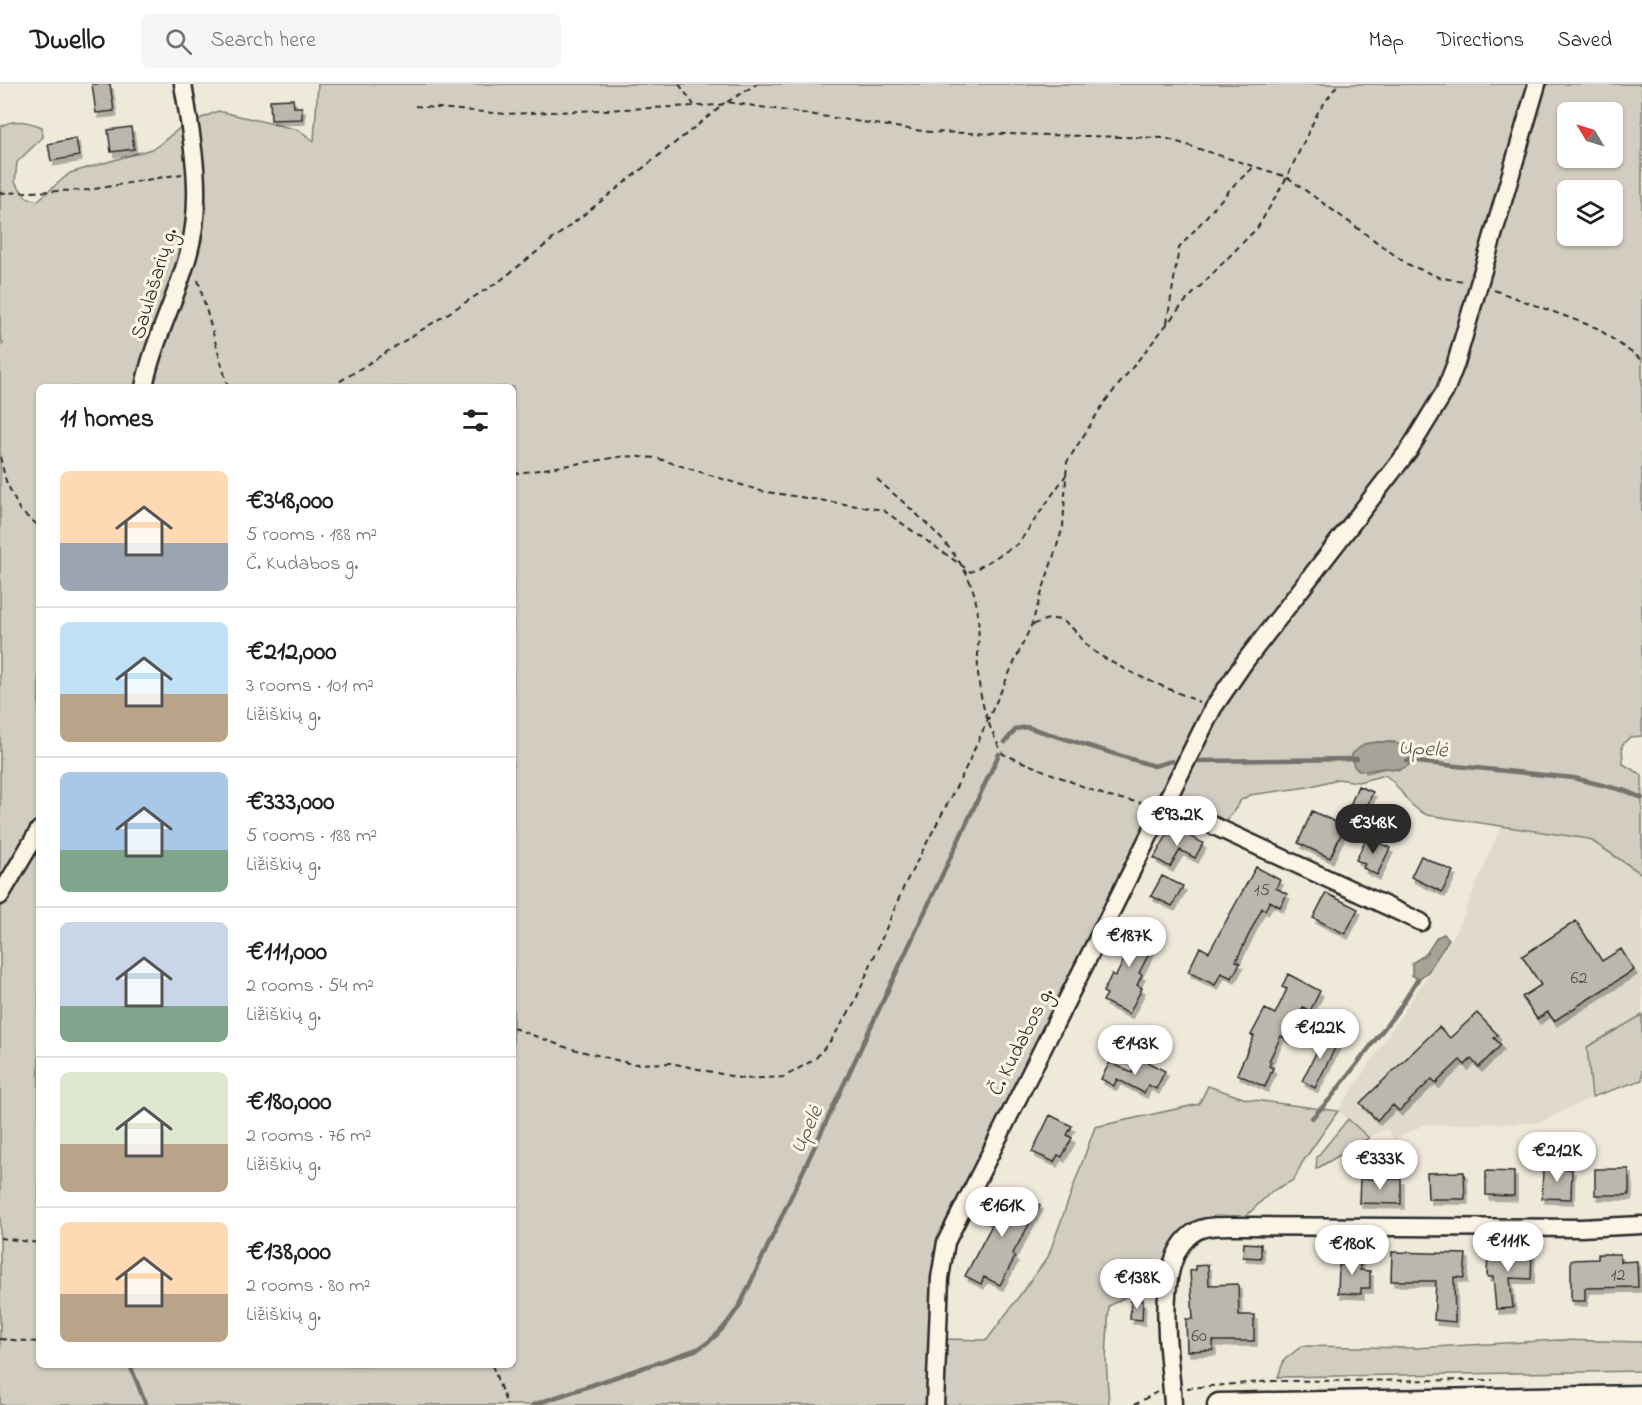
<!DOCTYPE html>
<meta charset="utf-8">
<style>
:root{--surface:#fff;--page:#f6f6f6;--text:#222;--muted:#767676;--line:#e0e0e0;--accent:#2b2b2b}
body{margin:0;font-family:"Indie Flower",sans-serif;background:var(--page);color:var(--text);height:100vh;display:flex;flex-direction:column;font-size:22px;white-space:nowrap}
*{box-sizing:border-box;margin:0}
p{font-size:20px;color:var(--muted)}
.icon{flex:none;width:33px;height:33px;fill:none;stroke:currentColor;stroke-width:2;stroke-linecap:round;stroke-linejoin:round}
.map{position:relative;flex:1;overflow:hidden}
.sheet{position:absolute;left:36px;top:300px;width:480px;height:984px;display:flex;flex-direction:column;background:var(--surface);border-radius:9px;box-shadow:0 2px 4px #0004}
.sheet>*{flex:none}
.needle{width:39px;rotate:308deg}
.fabs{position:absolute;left:1557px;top:18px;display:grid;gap:12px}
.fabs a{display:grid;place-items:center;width:66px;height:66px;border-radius:9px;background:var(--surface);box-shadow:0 2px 4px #0004;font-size:30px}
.price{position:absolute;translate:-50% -51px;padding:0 14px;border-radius:21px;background:#fff;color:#222;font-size:20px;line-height:39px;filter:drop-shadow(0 2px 3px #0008)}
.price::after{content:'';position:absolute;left:50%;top:36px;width:18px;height:14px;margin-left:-9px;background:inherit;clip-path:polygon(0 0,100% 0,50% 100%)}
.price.on{background:var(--accent);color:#fff}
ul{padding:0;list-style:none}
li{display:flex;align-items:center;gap:18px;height:150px;padding:0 24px}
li+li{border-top:2px solid var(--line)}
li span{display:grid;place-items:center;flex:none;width:168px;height:120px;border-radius:9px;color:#555}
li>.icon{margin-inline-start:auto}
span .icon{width:72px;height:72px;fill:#fffc;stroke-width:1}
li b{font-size:26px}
h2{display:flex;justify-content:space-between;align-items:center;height:72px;padding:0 24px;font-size:26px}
header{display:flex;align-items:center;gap:36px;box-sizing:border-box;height:84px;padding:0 30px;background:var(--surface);border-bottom:2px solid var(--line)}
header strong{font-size:28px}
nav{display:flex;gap:33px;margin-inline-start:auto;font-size:21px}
.search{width:420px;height:54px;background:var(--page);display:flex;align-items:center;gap:15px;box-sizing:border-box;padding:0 21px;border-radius:9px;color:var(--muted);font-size:22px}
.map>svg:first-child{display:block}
</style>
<header>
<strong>Dwello</strong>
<div class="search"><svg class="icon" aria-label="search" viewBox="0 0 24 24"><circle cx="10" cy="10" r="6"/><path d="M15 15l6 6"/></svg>Search here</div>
<nav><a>Map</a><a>Directions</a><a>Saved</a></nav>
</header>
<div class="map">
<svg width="1642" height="1321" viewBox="0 0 1642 1321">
<defs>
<filter id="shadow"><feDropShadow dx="3" dy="5" stdDeviation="0" flood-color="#0004"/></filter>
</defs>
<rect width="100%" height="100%" fill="#efe9da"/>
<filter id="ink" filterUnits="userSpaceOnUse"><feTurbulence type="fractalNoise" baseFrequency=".0167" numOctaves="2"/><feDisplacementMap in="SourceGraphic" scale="12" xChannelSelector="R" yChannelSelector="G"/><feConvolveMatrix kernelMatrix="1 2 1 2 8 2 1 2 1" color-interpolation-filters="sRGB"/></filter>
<g filter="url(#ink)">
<path fill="#e0dacc" d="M1501,741L1589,755L1642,790V931L1587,963L1592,1013L1539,1039L1423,1041L1394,1056L1387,1044L1369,1054L1338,1027L1458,845Z"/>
<path fill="#d2cdc0" stroke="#7e7c76" stroke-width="1.5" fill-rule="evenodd" d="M318,0H1642V652L1630,653L1622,661L1623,680L1642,691V790L1589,755L1427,731C1401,718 1404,704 1385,691L1358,698L1338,695L1308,703L1250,711L1241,716L1227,737L1185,721L1157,717L952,1132L933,1193L926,1321H0V261L3,260L0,251V43C13,34 28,37 42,43L43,53L17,78L15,98L26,113L37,117L70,89L155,64L181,43L218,27L299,46L314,57ZM1568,28H1612V74H1568ZM1568,106H1612V152H1568ZM39,303H513V1281H39ZM1378,658H1395L1400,686L1386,684L1366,689L1364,660Z
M1642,931V996L1592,1013L1587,963Z
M1208,1002L1246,1015L1338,1027L1302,1079L1294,1096L1272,1107L1242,1136L1200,1140L1161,1194L1109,1222L1106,1275L1109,1321H942V1255L987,1256L1048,1173L1095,1043L1199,1020Z
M1348,1035L1369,1054L1316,1085L1317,1073Z
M1559,1256L1642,1258V1287L1278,1293L1284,1276L1302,1262L1415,1264Z"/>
<path fill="#a6a399" stroke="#75736d" stroke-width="1.5" d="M1378,658C1391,658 1402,658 1411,669L1409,681C1400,688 1395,684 1385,684C1371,684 1351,696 1352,670L1364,660Z
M1444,850L1449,855L1428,888L1418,895L1412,891V879L1426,870L1437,853Z"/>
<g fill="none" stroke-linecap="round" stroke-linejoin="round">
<path stroke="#75736d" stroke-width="4.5" d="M1005,658L1016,645L1027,643L1154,682L1172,677
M1198,677L1357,675
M1407,677L1574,694L1626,707L1642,714
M1312,1034L1330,1015L1399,925L1418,895
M130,1281L146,1321
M533,1321L698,1265C718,1253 729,1238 741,1219L999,670"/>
</g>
<path fill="#bcb7ac" stroke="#2b2b2b" stroke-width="1.5" filter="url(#shadow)" d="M92,0H110L114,27L96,29Z
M293,15L294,23H302V35L271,36L270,16Z
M131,43L134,65L111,68L108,46Z
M76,54L79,72L51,77L48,60Z
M1358,702L1373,708L1356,749L1344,744L1330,774L1298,759L1312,727L1342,741Z
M1170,746L1176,750L1178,746L1203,759L1195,774L1180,766L1170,783L1154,774Z
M1367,753L1390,764L1377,791L1363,784L1365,780L1356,776Z
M1421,772L1453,787L1442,808L1411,793Z
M1256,783L1280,796L1276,804L1287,810L1280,823L1270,817L1265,826L1262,824L1236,877L1240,879L1232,894L1221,889L1215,901L1188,888L1200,863L1209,868Z
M1162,792L1183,802L1172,822L1151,812Z
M1326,809L1358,825L1345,850L1313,834Z
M1576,837L1602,877L1621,865L1634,886L1554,937L1548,928L1537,935L1522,913L1541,901L1522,872Z
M1142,840L1153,846L1151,850L1157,854L1139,889L1142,891L1137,901L1142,904L1129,930L1103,917L1107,910L1103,908L1112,890L1116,892L1130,863L1110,853L1115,843L1130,851L1134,842L1140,845Z
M1288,890L1320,907L1310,927L1303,923L1287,955L1281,952L1269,977L1271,978L1269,982L1273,984L1265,1003L1237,990L1254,952L1251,951L1265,925L1275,930L1287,905L1282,903Z
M1477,929L1498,951L1494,954L1501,961L1479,983L1471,975L1465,981L1460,976L1436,999L1432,995L1399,1027L1393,1021L1377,1036L1360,1019L1439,943L1450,954Z
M1128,943L1141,949L1135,960L1122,954Z
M1326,949L1339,956L1315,1004L1302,997Z
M1139,974L1165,987L1156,1005L1148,1001L1144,1009L1117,995L1114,1002L1101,995L1110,978L1132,989Z
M1050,1031L1072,1042L1067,1051L1072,1054L1062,1073L1058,1071L1054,1078L1032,1068Z
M1543,1084L1572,1085L1571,1115L1542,1114Z
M1595,1085H1629V1111H1595Z
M1486,1087L1514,1088V1112L1486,1111Z
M1464,1088L1465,1115H1428L1427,1089Z
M1360,1095H1401V1120L1359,1119Z
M1014,1107L1040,1121L1012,1171L1015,1173L1000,1201L984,1193L981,1200L965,1192L993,1139L978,1132L988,1115L1005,1124Z
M1244,1159L1261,1160V1174L1243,1173Z
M1488,1165L1532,1167L1531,1195L1510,1194L1513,1224L1496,1225L1493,1193H1487Z
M1392,1168L1466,1170L1464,1194L1454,1193L1455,1238L1434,1236L1436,1197H1391Z
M1598,1170H1620V1178L1637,1177L1638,1203L1585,1204V1217H1571V1176L1598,1175Z
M1342,1171L1360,1172V1186L1370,1187V1204H1361V1210L1338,1209L1339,1181H1342Z
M1208,1181L1209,1201L1238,1200L1239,1231H1254V1257H1213V1266L1187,1267L1186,1235H1193L1190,1187L1196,1186L1195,1182Z
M1131,1216H1143L1142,1236L1130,1235Z"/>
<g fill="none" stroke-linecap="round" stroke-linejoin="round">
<g stroke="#2b2b2b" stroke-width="21">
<path id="street" d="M144,303C153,257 177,214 189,168C204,113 192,55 183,0
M1164,722L1213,624L1246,576L1409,366L1445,307L1456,279L1537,0
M0,812L39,746
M935,1321L940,1194L946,1158L1164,722L1186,729L1421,838
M1173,1321C1171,1276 1149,1171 1198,1146C1210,1141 1227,1142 1240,1142L1581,1144L1642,1141"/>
</g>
<g stroke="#2b2b2b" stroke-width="27">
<path id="secondary" d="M1219,1321L1642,1313"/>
</g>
<path stroke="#2b2b2b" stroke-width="2" stroke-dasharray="6 4.5" stroke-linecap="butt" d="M679,0L694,21
M727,18L757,0
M415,22L506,30L720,21L727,18L929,48L1165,54L1287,93L1407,180L1441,194L1463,197
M0,109L88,106L182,90
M198,196L228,303
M1494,206L1597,244L1642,276
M1167,239L1179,164L1234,101L1255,82
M331,303L501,196L723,21
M0,373L6,397L20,427L39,442
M513,390L625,372L656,374L761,407L883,426L971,488L1018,460L1066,391
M877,395C913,428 967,467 976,518C981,542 977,564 978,587C979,616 989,645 1003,670L1109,713L1149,720
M1033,541C1041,537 1050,533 1060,536C1076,542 1083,561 1098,570C1129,590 1166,603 1199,618
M513,944L565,963L632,980L671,979L744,995L784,993L815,975L832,955L854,920L905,800L962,692L1031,542L1063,443L1067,378L1104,319L1183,220L1258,143L1287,93L1318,28L1338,0
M0,1154L39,1159
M0,1255L39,1258
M492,1281L507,1321
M1187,1304L1273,1297L1493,1296
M1134,1321L1157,1308"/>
<use href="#street" stroke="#fcf5e5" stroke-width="16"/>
<use href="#secondary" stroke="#fcf5e5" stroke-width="22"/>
</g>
</g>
<g text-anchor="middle" stroke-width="6" stroke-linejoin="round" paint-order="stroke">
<g font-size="18" fill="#4f4e4b">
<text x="1262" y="811">15</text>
<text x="1579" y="899">62</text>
<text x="1618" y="1196">12</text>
<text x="1199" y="1257">60</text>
</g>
<g font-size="21" fill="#2b2b2b" stroke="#fcf5e5">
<text transform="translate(153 199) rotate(-73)" y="7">Saulašarių g.</text>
<text transform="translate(1020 957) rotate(-63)" y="7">Č. Kudabos g.</text>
</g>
<g font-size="22" font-style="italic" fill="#565552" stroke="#fcf5e5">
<text transform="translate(1423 663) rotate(4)" y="8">Upelė</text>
<text transform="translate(805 1045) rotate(-65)" y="8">Upelė</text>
</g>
</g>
</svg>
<div class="fabs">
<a><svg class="needle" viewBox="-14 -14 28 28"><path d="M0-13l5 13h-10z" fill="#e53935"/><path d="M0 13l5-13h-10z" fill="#767676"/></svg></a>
<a><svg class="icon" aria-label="layers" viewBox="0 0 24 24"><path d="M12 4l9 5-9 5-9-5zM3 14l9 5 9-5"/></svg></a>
</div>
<b class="price" style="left:1177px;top:763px">€93.2K</b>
<b class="price on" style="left:1373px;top:771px">€348K</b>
<b class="price" style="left:1129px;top:884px">€187K</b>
<b class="price" style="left:1320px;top:976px">€122K</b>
<b class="price" style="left:1135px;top:992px">€143K</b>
<b class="price" style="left:1557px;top:1099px">€212K</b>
<b class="price" style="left:1380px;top:1107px">€333K</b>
<b class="price" style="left:1002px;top:1154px">€161K</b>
<b class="price" style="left:1508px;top:1189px">€111K</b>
<b class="price" style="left:1352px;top:1192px">€180K</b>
<b class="price" style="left:1137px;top:1226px">€138K</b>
<section class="sheet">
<h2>11 homes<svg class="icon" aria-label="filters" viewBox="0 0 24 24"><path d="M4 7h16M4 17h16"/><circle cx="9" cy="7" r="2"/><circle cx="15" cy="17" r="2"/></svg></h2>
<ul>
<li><span style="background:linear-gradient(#ffd9b3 60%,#9aa5b1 0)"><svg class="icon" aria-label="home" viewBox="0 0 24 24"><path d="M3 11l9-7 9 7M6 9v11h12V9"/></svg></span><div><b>€348,000</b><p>5 rooms · 188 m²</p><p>Č. Kudabos g.</p></div></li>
<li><span style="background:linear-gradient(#bfe0f5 60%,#b9a48a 0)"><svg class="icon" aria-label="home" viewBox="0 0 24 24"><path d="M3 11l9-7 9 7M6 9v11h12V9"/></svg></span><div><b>€212,000</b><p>3 rooms · 101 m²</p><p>Ližiškių g.</p></div></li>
<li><span style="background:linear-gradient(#a9c7e8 65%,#7fa58c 0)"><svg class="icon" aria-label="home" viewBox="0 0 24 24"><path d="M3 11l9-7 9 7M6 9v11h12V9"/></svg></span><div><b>€333,000</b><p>5 rooms · 188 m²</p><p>Ližiškių g.</p></div></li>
<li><span style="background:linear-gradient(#c9d6e8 70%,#7fa58c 0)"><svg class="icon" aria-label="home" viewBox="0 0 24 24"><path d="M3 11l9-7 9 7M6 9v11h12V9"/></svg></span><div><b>€111,000</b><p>2 rooms · 54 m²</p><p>Ližiškių g.</p></div></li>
<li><span style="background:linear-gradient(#dfe7d0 60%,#b9a48a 0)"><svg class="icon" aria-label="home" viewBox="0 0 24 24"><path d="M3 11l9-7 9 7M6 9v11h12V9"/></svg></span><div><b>€180,000</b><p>2 rooms · 76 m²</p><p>Ližiškių g.</p></div></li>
<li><span style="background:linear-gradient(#ffd9b3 60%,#b9a48a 0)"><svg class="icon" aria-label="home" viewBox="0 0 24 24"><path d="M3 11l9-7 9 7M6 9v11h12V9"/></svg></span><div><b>€138,000</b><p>2 rooms · 80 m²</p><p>Ližiškių g.</p></div></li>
</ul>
</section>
</div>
